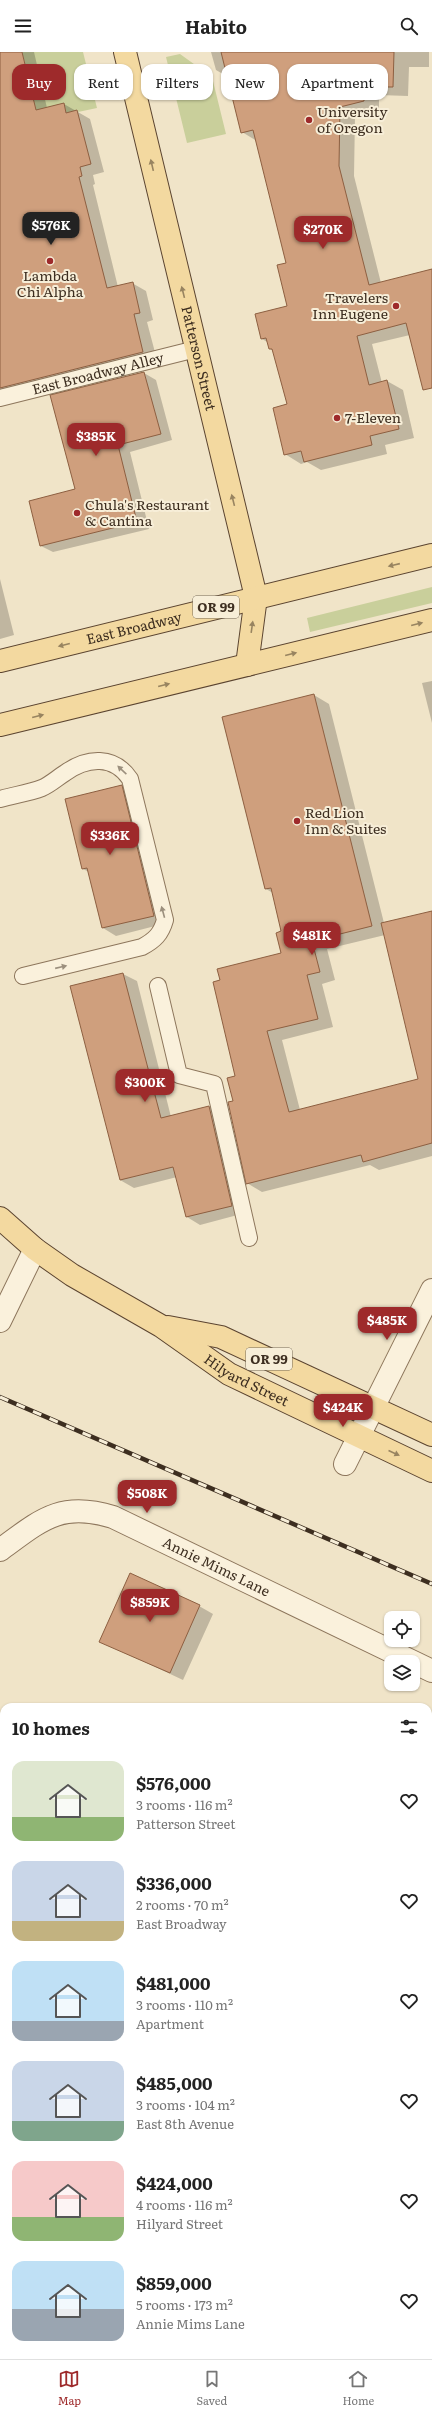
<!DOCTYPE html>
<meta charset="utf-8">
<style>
:root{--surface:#fff;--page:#f6f6f6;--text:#222;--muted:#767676;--line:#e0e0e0;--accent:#9e2a2b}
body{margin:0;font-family:Literata,serif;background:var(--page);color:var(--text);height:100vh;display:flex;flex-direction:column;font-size:15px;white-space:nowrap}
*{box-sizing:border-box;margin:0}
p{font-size:13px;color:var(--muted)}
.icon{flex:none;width:22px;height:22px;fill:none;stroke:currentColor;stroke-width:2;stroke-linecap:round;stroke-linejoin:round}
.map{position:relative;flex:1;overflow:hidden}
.sheet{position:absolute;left:0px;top:1651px;width:432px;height:656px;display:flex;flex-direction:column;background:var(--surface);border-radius:12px 12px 0 0;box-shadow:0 1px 3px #0004}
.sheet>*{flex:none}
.hud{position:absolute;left:12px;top:12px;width:408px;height:36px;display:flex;gap:8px}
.fabs{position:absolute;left:384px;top:1559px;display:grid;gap:8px}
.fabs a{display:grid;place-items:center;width:36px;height:36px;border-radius:8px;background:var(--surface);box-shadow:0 1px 3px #0004;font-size:20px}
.price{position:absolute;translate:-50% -34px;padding:0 9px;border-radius:8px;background:var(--accent);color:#fff;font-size:13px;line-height:26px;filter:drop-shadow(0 1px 2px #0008)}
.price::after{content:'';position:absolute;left:50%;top:24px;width:12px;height:9px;margin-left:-6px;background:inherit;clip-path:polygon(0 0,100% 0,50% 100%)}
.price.active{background:#222;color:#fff}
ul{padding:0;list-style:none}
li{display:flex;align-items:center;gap:12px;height:100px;padding:0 12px}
li span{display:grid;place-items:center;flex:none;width:112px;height:80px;border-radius:12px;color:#555}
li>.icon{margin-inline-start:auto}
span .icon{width:48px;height:48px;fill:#fffc;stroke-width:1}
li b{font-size:17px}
h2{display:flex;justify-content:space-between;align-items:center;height:48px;padding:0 12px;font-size:17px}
.tag{padding:0 14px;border-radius:12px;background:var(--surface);box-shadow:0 1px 3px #0004;font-size:14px;line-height:36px}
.tag.active{background:var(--accent);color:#fff}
header{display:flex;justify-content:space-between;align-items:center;height:52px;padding:0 12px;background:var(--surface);font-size:18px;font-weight:700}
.dock{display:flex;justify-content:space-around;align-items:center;height:56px;border-top:1px solid var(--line);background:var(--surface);font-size:11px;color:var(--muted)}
.dock a{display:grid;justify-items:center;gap:2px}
.dock .active{color:var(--accent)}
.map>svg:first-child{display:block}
</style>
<header><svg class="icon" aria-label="menu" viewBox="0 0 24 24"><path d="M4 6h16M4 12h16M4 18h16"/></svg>Habito<svg class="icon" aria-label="search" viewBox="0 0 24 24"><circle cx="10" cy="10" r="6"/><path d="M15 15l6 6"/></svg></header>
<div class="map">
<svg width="432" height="2307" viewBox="0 0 432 2307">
<rect width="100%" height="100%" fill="#f0e4c8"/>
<path fill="#c9cf9b" d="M22,0H83L97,56L78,60L77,58L66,61L64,52L0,67V44L31,36Z
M180,2L212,25L226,82L187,91L166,5Z
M432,535V551L310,580L307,566Z
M0,1817L4,1819V1886L0,1884Z
M428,1992L432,1995V2186L428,2181Z"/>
<path fill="#a9c4bc" stroke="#6f938a" d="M0,1884L4,1886V2303H428V2181L432,2186V2307H0Z"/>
<path fill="#0003" fill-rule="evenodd" d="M0,0H34L47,56L64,52L90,67L104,120L93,123L95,132L93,133L118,235L132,231L146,239L153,268L147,270L157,308L0,347Z
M211,0H429V15H409L408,44L379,43V57L355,64L354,124L381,231L432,221V318L410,283L372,292L382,331L387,329L403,338L414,386L385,393L387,402L321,418L307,410L301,412L285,402L288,353L274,299L270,297L269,291L262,287L288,255L287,212L257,89L242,80L228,25L216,18Z
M144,321L156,328L172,388L130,400L149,477L53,500L41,494L76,438Z
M0,527L14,583L0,587Z
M432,629V671L422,631Z
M314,643L329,652L384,871L432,860V1104L379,1118L370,1113L262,1140L247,1131L234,1049L237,1025L282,902L283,880L273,841L266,837ZM385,883L420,1028L300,1058L282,988L333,975L322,932L335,928L327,897Z
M121,734L135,742L167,871L116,884L103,876L89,820L83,817Z
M123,922L137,929L171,1065L209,1055L223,1063L245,1161L200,1173L187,1165L177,1125L134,1136L120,1128Z
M199,1554L213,1562L183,1628L100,1589Z
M428,1806L432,1808V1923L428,1922Z"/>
<path fill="#cf9f7d" stroke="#8d5f41" d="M0,0H22L36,58L64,51L66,61L77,58L91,112L80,115L82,124L79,125L107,236L133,230L140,261L134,262L143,300L0,336Z
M221,0H394L393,35H364V49L340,55L339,114L369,233L432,217V336L423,338L406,271L357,284L369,333L387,328L399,377L370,384L372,393L304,410L301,399L284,403L273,356L287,352L272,297H269L266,286L261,287L255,262L287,254L277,213L286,211L253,78L241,81Z
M144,320L161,382L118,393L137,470L40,494L29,449L75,437L50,343Z
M314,642L372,874L312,889L320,920L307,923L318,967L267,979L289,1060L418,1027L381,871L432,859V1091L363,1110L361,1103L246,1132L228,1050L233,1049L227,1026L235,1024L213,930L220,928L217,917L281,901L276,881L281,879L271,836L265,837L222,665Z
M122,733L154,864L102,876L87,816L82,817L65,747Z
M123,921L161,1066L209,1054L232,1154L186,1165L173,1115L120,1128L70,934Z
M130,1521L200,1553L170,1621L99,1590Z"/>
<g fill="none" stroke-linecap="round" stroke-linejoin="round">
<g stroke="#8d765c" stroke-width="18">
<g id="lane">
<path id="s1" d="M0,346L196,297"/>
<path d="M0,747C14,743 29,741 42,736C51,732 57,726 65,721C87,705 114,703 130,727L165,868C161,882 155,888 142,895L23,924"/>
<path d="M158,934L179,1023L214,1032L249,1186"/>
</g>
</g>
<g stroke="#8d765c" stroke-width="24">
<g id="street">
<path d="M0,1269L35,1197"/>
<path d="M345,1412L432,1238"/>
<path id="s2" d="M0,1498C41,1468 60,1449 113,1465L432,1619"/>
</g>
</g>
<g stroke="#5b4430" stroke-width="24">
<g id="primary">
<path id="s3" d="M125,0L256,545L247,613"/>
<path id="s4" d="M0,609L432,503"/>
<path d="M0,673L432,568"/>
<path id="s5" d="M0,1166L35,1197L72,1223L161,1274L229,1322L432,1419"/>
<path d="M168,1275L221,1285L432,1383"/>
</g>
</g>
<use href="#lane" stroke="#faf1dc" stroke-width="16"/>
<use href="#street" stroke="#faf1dc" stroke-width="22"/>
<use href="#primary" stroke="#f3d9a0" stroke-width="22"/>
<g stroke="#3d2e20" stroke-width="4.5">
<path id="rail" d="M0,1345L432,1532"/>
</g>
<use href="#rail" stroke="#f7eed8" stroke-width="3" stroke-dasharray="9" stroke-linecap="butt"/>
</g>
<defs><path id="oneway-solid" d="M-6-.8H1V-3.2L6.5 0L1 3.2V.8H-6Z"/></defs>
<g fill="#988460">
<use href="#oneway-solid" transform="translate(152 113) rotate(-103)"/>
<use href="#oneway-solid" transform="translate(183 240) rotate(-104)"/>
<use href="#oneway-solid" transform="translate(233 448) rotate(-104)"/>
<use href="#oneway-solid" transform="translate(394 513) rotate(167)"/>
<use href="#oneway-solid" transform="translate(417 572) rotate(-14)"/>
<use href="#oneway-solid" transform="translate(252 575) rotate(-82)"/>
<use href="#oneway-solid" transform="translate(64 593) rotate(166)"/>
<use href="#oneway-solid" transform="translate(291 602) rotate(-14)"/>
<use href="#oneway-solid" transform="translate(164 633) rotate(-14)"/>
<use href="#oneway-solid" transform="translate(38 664) rotate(-14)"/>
<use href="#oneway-solid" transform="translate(394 1401) rotate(24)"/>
</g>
<g fill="#9c907e">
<use href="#oneway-solid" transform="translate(122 718) rotate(-137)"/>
<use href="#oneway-solid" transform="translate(163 860) rotate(-105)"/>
<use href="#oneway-solid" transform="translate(61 915) rotate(-13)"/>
</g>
<g fill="#9e2a2b" stroke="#f7eed8" stroke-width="1.5">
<circle cx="309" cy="68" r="4"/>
<circle cx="50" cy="209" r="4"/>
<circle cx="396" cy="254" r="4"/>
<circle cx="337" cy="366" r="4"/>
<circle cx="77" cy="461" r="4"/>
<circle cx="297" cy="769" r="4"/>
</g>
<g text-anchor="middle" stroke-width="4" stroke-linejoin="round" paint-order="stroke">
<g fill="#f7eed8" stroke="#756857" stroke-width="1">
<rect x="193" y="544" width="46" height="22" rx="3"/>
<rect x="246" y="1296" width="46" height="22" rx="3"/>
</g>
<g font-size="13" font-weight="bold" fill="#3d2e20">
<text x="216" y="560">OR 99</text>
<text x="269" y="1312">OR 99</text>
</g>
<g font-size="14" fill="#3d2e20" stroke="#f7eed8" text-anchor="start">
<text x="317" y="65">University<tspan x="317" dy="16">of Oregon</tspan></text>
<text x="50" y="229" text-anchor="middle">Lambda<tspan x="50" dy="16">Chi Alpha</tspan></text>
<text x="388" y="251" text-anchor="end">Travelers<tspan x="388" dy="16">Inn Eugene</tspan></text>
<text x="345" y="371">7-Eleven</text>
<text x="85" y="458">Chula's Restaurant<tspan x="85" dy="16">&amp; Cantina</tspan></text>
<text x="305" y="766">Red Lion<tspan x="305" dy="16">Inn &amp; Suites</tspan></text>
</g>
<g font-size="14" fill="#3d2e20" stroke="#f7eed8">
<text dy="5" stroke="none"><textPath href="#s3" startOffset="315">Patterson Street</textPath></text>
<text dy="5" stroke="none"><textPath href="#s1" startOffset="101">East Broadway Alley</textPath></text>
<text dy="5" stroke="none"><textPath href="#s4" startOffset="138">East Broadway</textPath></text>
<text dy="5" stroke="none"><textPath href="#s5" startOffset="296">Hilyard Street</textPath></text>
<text dy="5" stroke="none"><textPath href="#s2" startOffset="239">Annie Mims Lane</textPath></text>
</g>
</g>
</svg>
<div class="fabs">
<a><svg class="icon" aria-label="locate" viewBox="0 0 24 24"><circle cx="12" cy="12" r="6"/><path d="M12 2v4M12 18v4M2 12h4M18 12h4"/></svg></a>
<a><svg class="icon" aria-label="layers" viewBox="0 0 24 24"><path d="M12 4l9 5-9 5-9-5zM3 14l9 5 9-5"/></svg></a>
</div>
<b class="price active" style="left:51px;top:194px">$576K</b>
<b class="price" style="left:323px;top:198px">$270K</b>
<b class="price" style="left:96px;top:405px">$385K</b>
<b class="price" style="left:110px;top:804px">$336K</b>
<b class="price" style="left:312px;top:904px">$481K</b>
<b class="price" style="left:145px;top:1051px">$300K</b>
<b class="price" style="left:387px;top:1289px">$485K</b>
<b class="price" style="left:343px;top:1376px">$424K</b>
<b class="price" style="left:147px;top:1462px">$508K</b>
<b class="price" style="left:150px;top:1571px">$859K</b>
<div class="hud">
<a class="tag active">Buy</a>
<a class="tag">Rent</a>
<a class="tag">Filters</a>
<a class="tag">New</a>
<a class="tag">Apartment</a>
</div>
<section class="sheet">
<h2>10 homes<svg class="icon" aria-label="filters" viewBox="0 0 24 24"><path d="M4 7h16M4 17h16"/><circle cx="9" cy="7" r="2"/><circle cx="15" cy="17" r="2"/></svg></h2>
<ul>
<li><span style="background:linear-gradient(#dfe7d0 70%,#8fb573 0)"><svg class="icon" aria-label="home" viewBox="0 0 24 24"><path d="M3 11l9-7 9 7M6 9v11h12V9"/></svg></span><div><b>$576,000</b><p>3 rooms · 116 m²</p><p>Patterson Street</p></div><svg class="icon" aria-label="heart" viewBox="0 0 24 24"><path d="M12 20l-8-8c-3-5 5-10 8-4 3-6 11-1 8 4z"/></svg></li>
<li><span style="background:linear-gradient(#c9d6e8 75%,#c2b280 0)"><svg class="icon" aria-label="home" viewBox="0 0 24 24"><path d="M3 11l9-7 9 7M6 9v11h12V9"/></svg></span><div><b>$336,000</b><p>2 rooms · 70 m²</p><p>East Broadway</p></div><svg class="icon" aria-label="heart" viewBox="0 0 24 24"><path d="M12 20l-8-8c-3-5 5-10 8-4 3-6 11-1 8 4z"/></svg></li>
<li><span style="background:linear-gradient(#bfe0f5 75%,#9aa5b1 0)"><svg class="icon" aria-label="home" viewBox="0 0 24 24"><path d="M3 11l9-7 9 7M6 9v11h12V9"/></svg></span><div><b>$481,000</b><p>3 rooms · 110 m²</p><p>Apartment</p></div><svg class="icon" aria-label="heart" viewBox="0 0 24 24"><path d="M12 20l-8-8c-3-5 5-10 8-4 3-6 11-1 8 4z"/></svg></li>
<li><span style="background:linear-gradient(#c9d6e8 75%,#7fa58c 0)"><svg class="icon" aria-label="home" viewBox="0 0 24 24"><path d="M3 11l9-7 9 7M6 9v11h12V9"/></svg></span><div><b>$485,000</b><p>3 rooms · 104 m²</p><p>East 8th Avenue</p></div><svg class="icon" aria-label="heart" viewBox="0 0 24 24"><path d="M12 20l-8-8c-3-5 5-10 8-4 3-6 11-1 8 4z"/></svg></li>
<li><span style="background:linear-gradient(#f6c9c9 70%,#8fb573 0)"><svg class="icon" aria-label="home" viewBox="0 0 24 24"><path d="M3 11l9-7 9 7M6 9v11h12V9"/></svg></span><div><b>$424,000</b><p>4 rooms · 116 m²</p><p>Hilyard Street</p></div><svg class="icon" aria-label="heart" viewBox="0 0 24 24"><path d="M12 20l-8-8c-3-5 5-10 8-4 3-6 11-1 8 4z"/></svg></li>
<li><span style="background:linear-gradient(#bfe0f5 60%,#9aa5b1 0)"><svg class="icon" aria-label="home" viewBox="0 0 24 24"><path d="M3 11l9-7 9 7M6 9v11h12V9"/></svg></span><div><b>$859,000</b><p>5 rooms · 173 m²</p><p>Annie Mims Lane</p></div><svg class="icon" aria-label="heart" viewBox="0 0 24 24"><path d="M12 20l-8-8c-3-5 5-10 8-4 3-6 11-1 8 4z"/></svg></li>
</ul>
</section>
</div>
<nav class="dock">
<a class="active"><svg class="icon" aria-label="map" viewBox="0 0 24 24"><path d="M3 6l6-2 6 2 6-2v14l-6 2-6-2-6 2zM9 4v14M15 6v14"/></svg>Map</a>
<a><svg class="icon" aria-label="saved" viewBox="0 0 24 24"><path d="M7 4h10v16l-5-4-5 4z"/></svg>Saved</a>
<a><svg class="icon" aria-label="home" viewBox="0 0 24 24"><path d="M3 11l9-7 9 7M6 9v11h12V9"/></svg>Home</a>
</nav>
